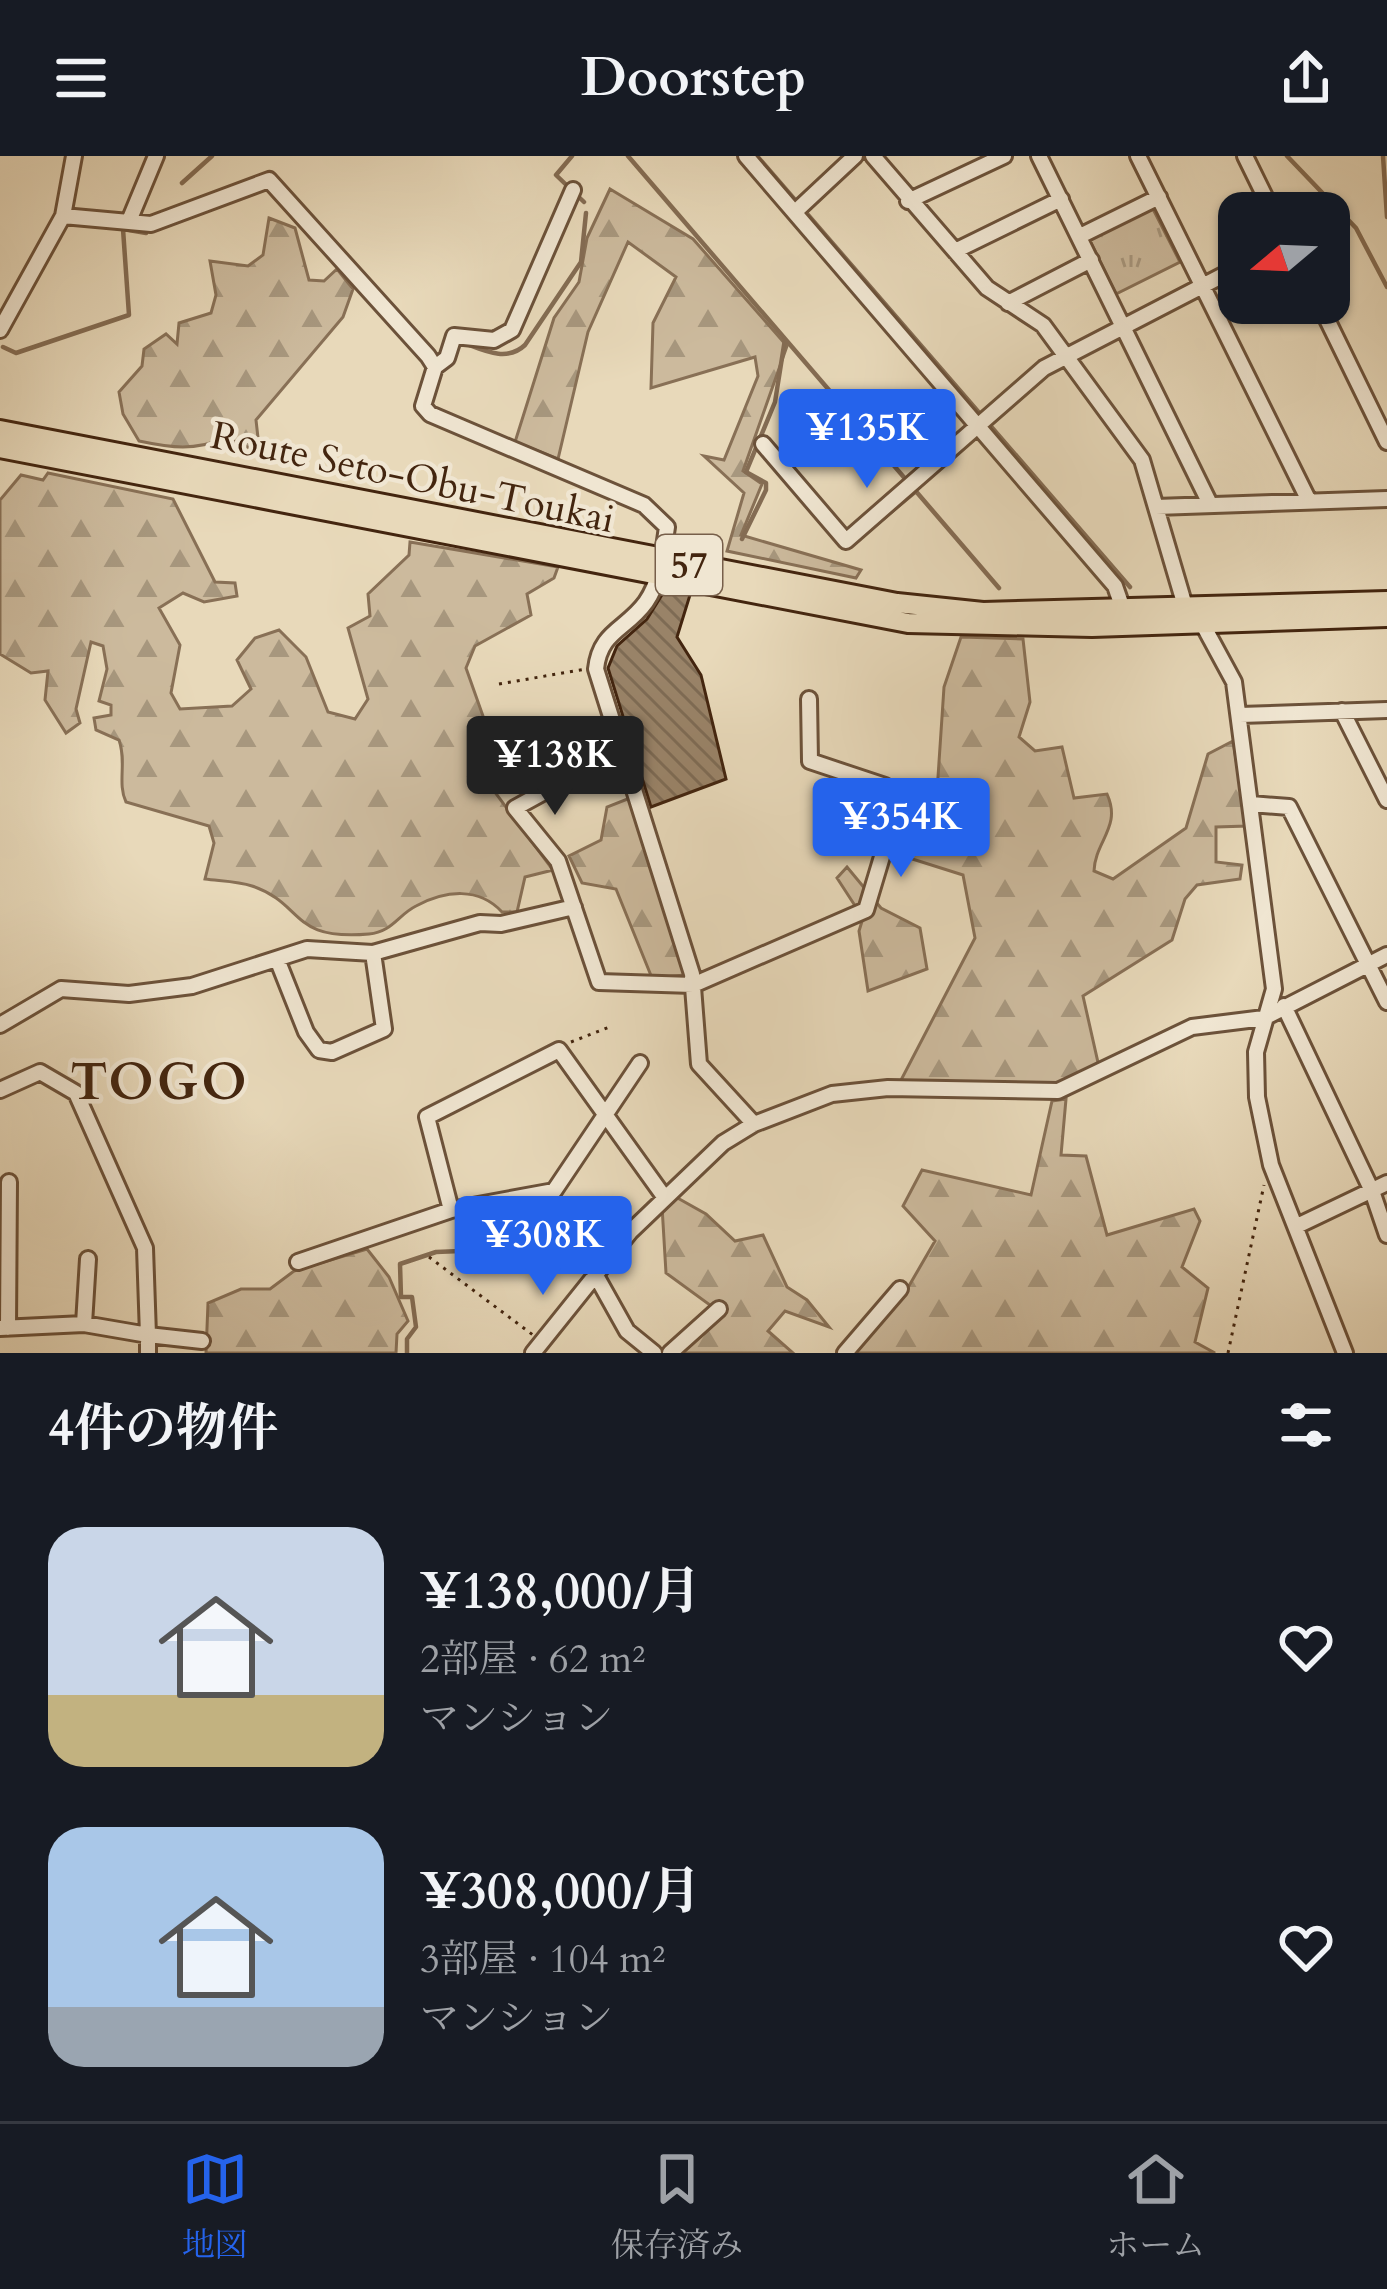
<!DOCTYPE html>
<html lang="ja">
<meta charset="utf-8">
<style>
:root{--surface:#171b24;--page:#20242c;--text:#f1f3f6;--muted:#9ea1a6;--line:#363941;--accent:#2563eb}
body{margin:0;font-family:Cardo,"Noto Serif JP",serif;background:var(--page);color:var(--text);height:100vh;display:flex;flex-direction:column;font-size:45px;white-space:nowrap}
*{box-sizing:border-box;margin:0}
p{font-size:39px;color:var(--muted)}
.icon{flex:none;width:66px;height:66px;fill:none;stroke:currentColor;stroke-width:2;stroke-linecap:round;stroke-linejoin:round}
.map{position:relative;height:1197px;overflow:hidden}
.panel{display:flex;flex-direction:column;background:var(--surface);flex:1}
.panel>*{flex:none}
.needle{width:78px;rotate:251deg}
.fabs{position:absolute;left:1218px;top:36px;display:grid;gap:24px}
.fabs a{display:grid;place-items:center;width:132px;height:132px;border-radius:24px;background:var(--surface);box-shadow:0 3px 9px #0004;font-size:60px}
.price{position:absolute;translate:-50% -102px;padding:0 27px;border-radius:12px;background:var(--accent);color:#fff;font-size:39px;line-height:78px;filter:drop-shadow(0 3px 6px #0008)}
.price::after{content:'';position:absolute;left:50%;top:72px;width:36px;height:27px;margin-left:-18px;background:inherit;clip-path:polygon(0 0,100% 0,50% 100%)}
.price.current{background:#222;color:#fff}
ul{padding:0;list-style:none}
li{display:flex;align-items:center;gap:36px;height:300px;padding:0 48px}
li span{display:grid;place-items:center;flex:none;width:336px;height:240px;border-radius:36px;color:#555}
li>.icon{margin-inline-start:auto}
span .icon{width:144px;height:144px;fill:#fffc;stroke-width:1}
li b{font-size:51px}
h2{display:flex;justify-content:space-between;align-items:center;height:144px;padding:0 48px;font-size:51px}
header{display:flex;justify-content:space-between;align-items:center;height:156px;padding:0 48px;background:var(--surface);font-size:54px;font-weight:600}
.dock{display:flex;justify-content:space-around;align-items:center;height:168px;border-top:3px solid var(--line);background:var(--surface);font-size:33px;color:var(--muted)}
.dock a{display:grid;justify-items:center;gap:6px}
.dock .current{color:var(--accent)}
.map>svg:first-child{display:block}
</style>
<header><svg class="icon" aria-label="menu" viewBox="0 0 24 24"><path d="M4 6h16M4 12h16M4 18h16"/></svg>Doorstep<svg class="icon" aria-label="share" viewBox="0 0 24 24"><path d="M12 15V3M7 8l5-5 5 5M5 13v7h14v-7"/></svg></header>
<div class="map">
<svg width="1387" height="1197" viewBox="0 0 1387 1197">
<defs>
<pattern id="forest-firs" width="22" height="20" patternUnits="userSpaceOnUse" patternTransform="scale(3)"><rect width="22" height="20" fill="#ccba9d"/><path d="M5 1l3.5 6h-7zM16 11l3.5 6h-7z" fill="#a7977e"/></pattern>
<pattern id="park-tufts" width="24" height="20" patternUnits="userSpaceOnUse" patternTransform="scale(3)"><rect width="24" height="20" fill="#ccba9d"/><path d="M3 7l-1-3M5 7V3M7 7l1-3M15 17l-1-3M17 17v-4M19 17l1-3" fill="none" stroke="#a7977e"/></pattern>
<pattern id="building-back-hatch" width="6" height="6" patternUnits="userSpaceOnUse" patternTransform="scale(3)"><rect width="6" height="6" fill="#998368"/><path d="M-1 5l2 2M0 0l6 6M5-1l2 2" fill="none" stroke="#7e6b54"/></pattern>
</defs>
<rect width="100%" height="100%" fill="#e8d9ba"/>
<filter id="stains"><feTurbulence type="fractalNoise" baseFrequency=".00167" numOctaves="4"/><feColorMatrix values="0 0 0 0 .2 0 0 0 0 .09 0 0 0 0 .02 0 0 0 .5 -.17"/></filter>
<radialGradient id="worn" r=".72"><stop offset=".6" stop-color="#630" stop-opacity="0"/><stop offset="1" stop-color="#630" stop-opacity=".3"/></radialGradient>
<path fill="url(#forest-firs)" stroke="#887056" stroke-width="3" d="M610,33L693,83L787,190L743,315L762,328L741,379L861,414L856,422L727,395L744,337L704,300L724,304L758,220L755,201L651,232L653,167L676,121L628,86L588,176L558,303L515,286L554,162L579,126L587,82Z
M269,62L295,72L309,124L324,125L337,113L353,133L343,161L256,264L258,282L271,301L226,282C194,295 172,292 139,285L123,258L119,236L142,210L144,193L166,178L177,188L179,167L211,157L216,139L210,105L248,110L263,99Z
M48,317L173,343L215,426L235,427L237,440L204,446L183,437L159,452L180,489L171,537L180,553L232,550L251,533L237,504L255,482L279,474L306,501L328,556L355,563L368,543L348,472L370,460L368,438L409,399L410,386L558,411L554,422L527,438L531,459L475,490L466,512L483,560L494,635L553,714L525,721L517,756H502C479,731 446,734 416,750C398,759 392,776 369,778C289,785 305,748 252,730C238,725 220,725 205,723L214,687L209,670L126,646C117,627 127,606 119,584L96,574L94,562L111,559V549L99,545L107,513L103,490L91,486L76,553L80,567L66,577L45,544L48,515L31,517L0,498V344L21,319L43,324Z
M961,481L1023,483L1030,546L1019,581L1035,595L1062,591L1074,642L1107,638C1122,671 1095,685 1094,715L1113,723L1186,672L1208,598L1233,585L1247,670L1216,671V706L1242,709L1240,723L1197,729L1185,743L1172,784L1083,840L1099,911L1066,926L1028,929L900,926L975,782L963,719L890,696L894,675L910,662L928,665L936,651L944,531Z
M630,642L685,819L652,822L616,733L582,727L569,700L601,684L607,651Z
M847,711L881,752L920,772L927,813L868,835L859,775L863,762L837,722Z
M1066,943L1061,999L1086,1000L1107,1079L1194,1053L1200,1065L1182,1111L1208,1132L1195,1186L1215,1197H854L906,1135L935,1085L903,1050L922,1014L1031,1039L1052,945Z
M674,1040L706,1058L735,1085L763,1079L787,1131L807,1144L829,1171L785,1155L768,1175L793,1197H675L710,1149L666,1117L662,1050Z
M367,1093L389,1121L408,1165L397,1178L396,1197H206L208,1147L241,1133H270L294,1115Z"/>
<path fill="url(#park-tufts)" stroke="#887056" stroke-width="3" d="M1152,51L1180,106L1116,138L1089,83Z"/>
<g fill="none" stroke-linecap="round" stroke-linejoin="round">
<path stroke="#846c53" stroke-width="4.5" d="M572,0L556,19L584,46
M628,0L999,432
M757,0L1130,431
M1287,0L1356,72L1387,131
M1383,0L1387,61
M182,27L212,0
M464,187C485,195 507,206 525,189L581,106L586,57
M3,191L16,197L129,159L123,73L146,77
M742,383L766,334V327L746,316L775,246L785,183
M857,384L916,335
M407,1197V1183L416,1171L412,1141H401L400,1108L436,1096L510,1093L566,1066"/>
</g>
<path fill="url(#building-back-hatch)" stroke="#43250f" stroke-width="3" d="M665,434L690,439L677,481L701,519L726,623L651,651L608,512L617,490L647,463Z"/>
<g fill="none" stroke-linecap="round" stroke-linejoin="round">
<g stroke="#6c523a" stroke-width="20">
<path id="minor" d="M746,0L1115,430L1123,453
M873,0L987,132L1043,169L1142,304L1185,450
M1039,0L1210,348
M1138,0L1309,345
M1245,0L1273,57
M908,45L1004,0
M795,56L855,0
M63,60L151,68L269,24L428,200L435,211L423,250L430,258L644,349L667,371C663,397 661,424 646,446C626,474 600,475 596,513L692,818L699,908L754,968
M129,65L156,0
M1080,80L1159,41
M955,95L1061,43
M1008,147L1091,104
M1319,147L1387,286
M0,174L63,60L74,0
M435,211L447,202L454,180L494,184L512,174L573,34
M763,288L846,385L1044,212L1239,111
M1156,351L1387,343
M1202,467L1234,526L1274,833L1256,896L1257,941L1271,1009L1345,1197
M1342,555L1387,644
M1240,559L1387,554
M619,595L515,652L558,705L599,826L693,829L866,754L899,644L885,630L810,605L809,543
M1251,648L1289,651L1387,846
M277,803L306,876L319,894L332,896L384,873L373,797
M1284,850L1372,1035L1387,1079
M0,869L61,833L129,838L192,830L307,793L373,797L480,767L501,768L574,751
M0,934L40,916L76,937L145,1092L148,1179L84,1168L0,1172
M451,1054L427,961L559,894L665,1042
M1297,1070L1387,1027
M298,1106L451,1054L554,1035L640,907
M594,1116L627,1175L654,1197
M84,1168L88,1103
M8,1172L9,1026
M148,1197V1179L202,1185
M533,1197L630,1076L723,987L754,968L832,938L888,932L1058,935L1192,871L1264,862L1387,799
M670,1197L719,1153
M845,1197L900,1133"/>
</g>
<g stroke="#43250f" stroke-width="24">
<path id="major" d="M0,274L897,447L983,456L1387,445
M0,292L908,467L1092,471L1387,461"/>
</g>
<path stroke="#43250f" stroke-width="3" stroke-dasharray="3 6" stroke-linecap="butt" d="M499,528L586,513
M571,886L612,870
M429,1101L533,1179
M1228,1197L1264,1029"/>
<use href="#minor" stroke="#f0e6d2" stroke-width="14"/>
<use href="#major" stroke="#e8d9ba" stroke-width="18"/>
</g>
<g text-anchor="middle" stroke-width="9" stroke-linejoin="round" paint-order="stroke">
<rect fill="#f0e6d2" stroke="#775f4a" stroke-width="3" x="656" y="379" width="66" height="60" rx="9"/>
<g font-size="36" font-weight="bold" fill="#43250f">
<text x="689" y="422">57</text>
</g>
<g font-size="39" fill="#43250f" stroke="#f0e6d2">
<text transform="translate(413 320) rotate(12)" y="14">Route Seto-Obu-Toukai</text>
</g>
<g font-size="51" font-weight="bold" letter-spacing="3" fill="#43250f" stroke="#f0e6d2">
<text x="160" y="943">TOGO</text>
</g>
</g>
<rect width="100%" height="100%" filter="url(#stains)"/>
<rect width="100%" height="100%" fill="url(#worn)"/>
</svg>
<div class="fabs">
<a><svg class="needle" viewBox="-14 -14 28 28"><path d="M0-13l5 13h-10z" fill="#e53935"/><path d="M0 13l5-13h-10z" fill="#9ea1a6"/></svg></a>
</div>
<b class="price" style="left:867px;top:335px">¥135K</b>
<b class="price current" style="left:555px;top:662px">¥138K</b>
<b class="price" style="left:901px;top:724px">¥354K</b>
<b class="price" style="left:543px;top:1142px">¥308K</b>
</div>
<section class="panel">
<h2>4件の物件<svg class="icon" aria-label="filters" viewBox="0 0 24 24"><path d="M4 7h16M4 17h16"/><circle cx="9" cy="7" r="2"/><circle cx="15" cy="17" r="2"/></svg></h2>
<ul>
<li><span style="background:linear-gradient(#c9d6e8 70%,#c2b280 0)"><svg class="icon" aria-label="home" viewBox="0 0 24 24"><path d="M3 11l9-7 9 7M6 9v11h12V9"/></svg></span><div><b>¥138,000/月</b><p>2部屋 · 62 m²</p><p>マンション</p></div><svg class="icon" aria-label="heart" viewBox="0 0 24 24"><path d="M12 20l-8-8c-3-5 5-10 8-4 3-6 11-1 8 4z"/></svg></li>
<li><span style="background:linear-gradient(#a9c7e8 75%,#9aa5b1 0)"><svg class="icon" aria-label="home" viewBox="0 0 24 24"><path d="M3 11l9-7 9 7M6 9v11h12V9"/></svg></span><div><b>¥308,000/月</b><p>3部屋 · 104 m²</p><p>マンション</p></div><svg class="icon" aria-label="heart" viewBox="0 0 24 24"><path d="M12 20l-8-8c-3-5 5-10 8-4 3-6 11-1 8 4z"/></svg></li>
</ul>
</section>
<nav class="dock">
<a class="current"><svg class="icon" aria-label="map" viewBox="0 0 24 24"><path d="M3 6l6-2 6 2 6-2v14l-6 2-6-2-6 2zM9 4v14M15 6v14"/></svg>地図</a>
<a><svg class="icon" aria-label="saved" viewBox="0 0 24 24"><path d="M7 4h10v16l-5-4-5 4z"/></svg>保存済み</a>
<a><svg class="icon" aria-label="home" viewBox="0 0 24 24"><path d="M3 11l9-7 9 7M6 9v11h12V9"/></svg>ホーム</a>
</nav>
